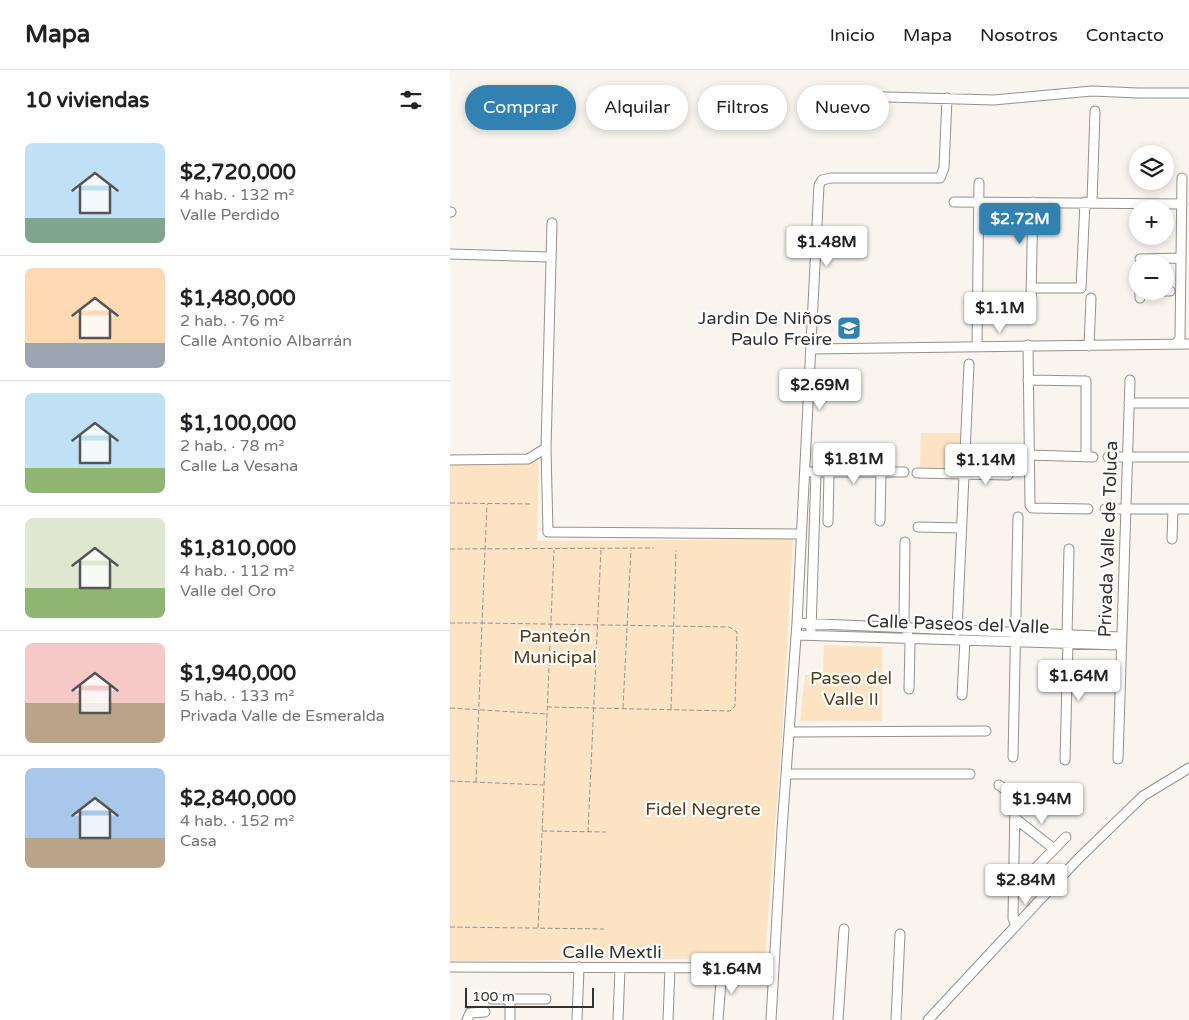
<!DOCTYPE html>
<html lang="es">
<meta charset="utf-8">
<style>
:root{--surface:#fff;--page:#f6f6f6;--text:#202124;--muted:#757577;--line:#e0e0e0;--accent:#3182b3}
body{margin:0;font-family:"Varela Round",sans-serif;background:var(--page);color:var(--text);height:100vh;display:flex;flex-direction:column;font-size:19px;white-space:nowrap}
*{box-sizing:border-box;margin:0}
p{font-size:16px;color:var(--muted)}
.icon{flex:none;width:28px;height:28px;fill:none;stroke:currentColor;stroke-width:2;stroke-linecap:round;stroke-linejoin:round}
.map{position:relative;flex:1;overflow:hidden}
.panel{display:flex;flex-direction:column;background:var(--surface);width:450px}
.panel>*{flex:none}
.hud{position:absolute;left:15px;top:15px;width:475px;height:45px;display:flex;gap:10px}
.controls{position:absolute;left:679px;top:75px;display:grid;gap:10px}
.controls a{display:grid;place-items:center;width:45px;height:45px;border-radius:50%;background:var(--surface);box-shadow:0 2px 8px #0003;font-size:25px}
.scale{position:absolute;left:15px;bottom:12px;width:129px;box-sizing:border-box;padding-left:5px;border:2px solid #343230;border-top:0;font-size:14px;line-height:18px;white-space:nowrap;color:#343230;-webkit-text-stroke:4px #fff;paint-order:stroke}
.price{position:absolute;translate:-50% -42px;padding:0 11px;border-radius:5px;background:#fff;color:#222;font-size:16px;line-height:32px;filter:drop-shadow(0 1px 2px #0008)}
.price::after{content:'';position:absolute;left:50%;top:30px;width:15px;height:11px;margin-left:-8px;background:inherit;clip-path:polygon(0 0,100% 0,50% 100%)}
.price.selected{background:var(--accent);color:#fff}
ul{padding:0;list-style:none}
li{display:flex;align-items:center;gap:15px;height:125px;padding:0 25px}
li+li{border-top:1px solid var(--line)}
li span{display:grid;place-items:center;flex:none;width:140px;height:100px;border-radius:8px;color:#555}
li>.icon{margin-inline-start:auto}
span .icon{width:60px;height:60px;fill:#fffc;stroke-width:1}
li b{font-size:21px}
h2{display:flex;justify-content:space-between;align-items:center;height:60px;padding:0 25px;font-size:21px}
.chip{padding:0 18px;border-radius:22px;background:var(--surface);box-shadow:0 2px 8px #0003;font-size:18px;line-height:45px}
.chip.selected{background:var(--accent);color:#fff}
header{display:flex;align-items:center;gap:30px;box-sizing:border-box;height:70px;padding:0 25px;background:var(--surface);border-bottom:1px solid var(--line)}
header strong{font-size:24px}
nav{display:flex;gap:28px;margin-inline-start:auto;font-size:18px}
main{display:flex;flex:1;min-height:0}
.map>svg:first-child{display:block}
</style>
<header>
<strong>Mapa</strong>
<nav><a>Inicio</a><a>Mapa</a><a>Nosotros</a><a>Contacto</a></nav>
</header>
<main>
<section class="panel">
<h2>10 viviendas<svg class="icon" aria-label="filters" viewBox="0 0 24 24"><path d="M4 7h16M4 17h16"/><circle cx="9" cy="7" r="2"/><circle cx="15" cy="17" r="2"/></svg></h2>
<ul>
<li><span style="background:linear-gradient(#bfe0f5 75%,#7fa58c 0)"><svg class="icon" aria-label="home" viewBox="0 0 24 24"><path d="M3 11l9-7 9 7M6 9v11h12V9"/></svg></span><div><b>$2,720,000</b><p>4 hab. · 132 m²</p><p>Valle Perdido</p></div></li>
<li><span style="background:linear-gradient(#ffd9b3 75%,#9aa5b1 0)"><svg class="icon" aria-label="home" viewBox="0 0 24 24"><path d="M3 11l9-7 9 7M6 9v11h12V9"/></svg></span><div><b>$1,480,000</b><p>2 hab. · 76 m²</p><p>Calle Antonio Albarrán</p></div></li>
<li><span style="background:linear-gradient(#bfe0f5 75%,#8fb573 0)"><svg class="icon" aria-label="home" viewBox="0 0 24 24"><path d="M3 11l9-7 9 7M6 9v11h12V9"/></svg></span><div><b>$1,100,000</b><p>2 hab. · 78 m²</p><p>Calle La Vesana</p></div></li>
<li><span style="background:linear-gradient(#dfe7d0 70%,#8fb573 0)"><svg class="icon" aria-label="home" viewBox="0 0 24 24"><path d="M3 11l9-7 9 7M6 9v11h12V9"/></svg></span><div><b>$1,810,000</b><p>4 hab. · 112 m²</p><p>Valle del Oro</p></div></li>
<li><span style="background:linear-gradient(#f6c9c9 60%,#b9a48a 0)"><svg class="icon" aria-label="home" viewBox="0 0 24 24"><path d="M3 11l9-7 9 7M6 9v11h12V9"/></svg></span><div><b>$1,940,000</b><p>5 hab. · 133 m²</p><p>Privada Valle de Esmeralda</p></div></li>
<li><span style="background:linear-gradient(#a9c7e8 70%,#b9a48a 0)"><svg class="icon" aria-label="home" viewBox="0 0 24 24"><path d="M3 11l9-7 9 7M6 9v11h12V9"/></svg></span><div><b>$2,840,000</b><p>4 hab. · 152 m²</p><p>Casa</p></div></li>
</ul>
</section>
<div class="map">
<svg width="739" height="950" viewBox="0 0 739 950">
<rect width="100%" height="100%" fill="#f9f4ee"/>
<path fill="#fbe3c3" d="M471,363H511L510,398L470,397Z
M89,390L87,471L343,469L333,652L315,888L0,891V393Z
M374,575L432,577V651H350L355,605H373Z"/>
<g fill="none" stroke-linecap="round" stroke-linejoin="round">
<g stroke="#95918b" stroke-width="11">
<path id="minor" d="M401,26L544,30L642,21L688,23H739
M504,132L732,134
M642,132L645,41
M0,142H1
M102,153L96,378L98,462L351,464
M0,184L101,187
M690,189L731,188
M581,218H631L635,132
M715,221H720
M581,227L583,132
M690,228V221
M726,274L730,268L732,108
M578,275L580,435L582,438L638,439
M527,276L529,113
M639,276L641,228
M361,279L739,274
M578,310L636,311V386
M679,333H739
M580,385L643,387
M658,387H739
M0,390L78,389L96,378
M360,402H454
M467,403L558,405
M655,439H739
M430,451L431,402
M378,452L379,403
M468,457L511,458
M722,469L723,439
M455,472L454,549L460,574L459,619
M347,553L670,567
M361,560L366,403
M507,561L519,294
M346,565L670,575
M617,565L619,479
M512,625L515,570
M339,662L536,661
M563,687L568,447
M668,689L680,310
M615,690L618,573
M336,704H520
M549,715L564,726L565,730L563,848L566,856
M566,749L604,779
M564,820L616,767
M0,897L324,898
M42,929H96
M17,950L20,943L35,942
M60,950V929
M127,950L129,897
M168,950L170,898
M218,950L220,898
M268,950L272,898
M321,950L332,759L347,553L369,115L372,110L381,108H490L494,98L497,28
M388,950L394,859
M446,950L450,864
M478,950L628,789L693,726L739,698"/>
</g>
<path stroke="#979490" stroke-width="1" stroke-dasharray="5 2.5" stroke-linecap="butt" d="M0,433L82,434
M0,479L204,478
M0,553H32L37,434
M0,638L97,644
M173,638L181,480
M221,639L226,480
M0,711L93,715
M26,712L32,553L279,557L287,562L285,636L280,641L98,637
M92,761L156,762
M138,762L151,479
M0,857L154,859
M88,858L104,480"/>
<use href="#minor" stroke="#fff" stroke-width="9"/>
</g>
<defs>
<g id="school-square" transform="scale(1.25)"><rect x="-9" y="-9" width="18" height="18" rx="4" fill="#3182b3" stroke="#fff"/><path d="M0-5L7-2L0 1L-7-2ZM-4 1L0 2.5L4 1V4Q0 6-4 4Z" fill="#fff"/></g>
</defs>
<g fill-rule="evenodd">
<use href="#school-square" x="399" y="258"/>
</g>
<g text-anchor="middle" stroke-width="4.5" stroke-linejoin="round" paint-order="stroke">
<g font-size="18" fill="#343230" stroke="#fff" text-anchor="end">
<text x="382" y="254">Jardin De Niños<tspan x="382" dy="21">Paulo Freire</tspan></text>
</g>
<g font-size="18" fill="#343230" stroke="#fff">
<text transform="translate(658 469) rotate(-88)" y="6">Privada Valle de Toluca</text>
<text transform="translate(508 554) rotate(2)" y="6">Calle Paseos del Valle</text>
<text x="162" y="888">Calle Mextli</text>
</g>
<g font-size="18" fill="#553c18" stroke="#fff">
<text x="105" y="572">Panteón<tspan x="105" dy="21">Municipal</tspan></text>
<text x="401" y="614">Paseo del<tspan x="401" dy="21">Valle II</tspan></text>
<text x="253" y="745">Fidel Negrete</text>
</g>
</g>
</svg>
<div class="controls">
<a><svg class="icon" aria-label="layers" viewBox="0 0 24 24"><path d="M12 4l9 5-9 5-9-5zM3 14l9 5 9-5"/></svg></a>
<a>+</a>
<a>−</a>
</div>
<div class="scale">100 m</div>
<b class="price selected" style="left:570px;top:175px">$2.72M</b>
<b class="price" style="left:377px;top:198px">$1.48M</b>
<b class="price" style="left:550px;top:264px">$1.1M</b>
<b class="price" style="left:370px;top:341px">$2.69M</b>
<b class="price" style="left:404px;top:415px">$1.81M</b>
<b class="price" style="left:536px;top:416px">$1.14M</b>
<b class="price" style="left:629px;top:632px">$1.64M</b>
<b class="price" style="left:592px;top:755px">$1.94M</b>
<b class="price" style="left:576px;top:836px">$2.84M</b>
<b class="price" style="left:282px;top:925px">$1.64M</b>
<div class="hud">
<a class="chip selected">Comprar</a>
<a class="chip">Alquilar</a>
<a class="chip">Filtros</a>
<a class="chip">Nuevo</a>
</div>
</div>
</main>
